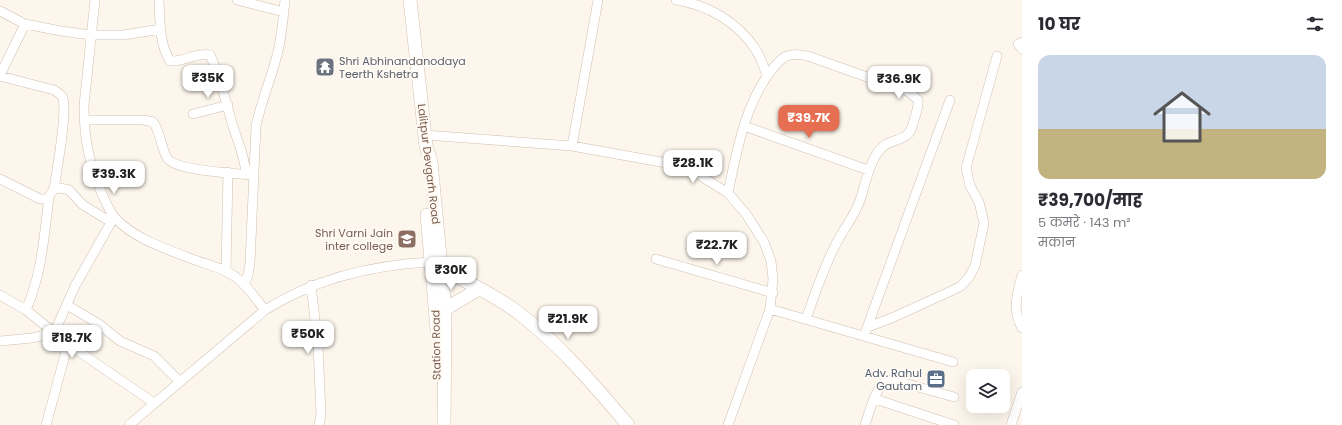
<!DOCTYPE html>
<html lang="hi">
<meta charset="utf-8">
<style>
:root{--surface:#fff;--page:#f2f2f3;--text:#2b2b33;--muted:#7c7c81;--line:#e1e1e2;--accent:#e76f51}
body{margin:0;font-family:Poppins,"Noto Sans Devanagari",sans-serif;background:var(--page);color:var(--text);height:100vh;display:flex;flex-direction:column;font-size:15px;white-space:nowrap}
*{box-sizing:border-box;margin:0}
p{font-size:13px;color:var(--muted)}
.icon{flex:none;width:22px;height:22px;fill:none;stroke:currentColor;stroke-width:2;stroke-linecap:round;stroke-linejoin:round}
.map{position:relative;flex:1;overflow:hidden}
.panel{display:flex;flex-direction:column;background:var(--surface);width:320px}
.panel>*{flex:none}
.tools{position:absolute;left:966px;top:369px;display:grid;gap:8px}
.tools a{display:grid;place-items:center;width:44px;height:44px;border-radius:8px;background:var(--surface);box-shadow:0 4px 16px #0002;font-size:20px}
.price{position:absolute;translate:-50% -34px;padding:0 9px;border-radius:8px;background:#fff;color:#222;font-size:13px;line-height:26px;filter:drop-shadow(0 1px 2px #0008)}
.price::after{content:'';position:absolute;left:50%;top:24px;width:12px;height:9px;margin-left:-6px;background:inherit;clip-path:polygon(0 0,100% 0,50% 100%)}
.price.current{background:var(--accent);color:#fff}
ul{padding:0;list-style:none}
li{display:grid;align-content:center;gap:8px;height:212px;padding:0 16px}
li+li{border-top:1px solid var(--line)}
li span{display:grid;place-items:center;height:124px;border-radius:12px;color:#555}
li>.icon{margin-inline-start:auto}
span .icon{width:72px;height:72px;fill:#fffc;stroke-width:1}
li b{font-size:17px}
h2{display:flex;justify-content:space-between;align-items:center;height:48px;padding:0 16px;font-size:17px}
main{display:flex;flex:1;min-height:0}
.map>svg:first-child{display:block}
</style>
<main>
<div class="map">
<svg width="1022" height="425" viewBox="0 0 1022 425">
<rect width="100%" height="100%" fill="#fdf6ec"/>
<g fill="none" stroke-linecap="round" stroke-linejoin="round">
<g stroke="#d1beb0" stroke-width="10">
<path id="street" d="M95,0L84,105C84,140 89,162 102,194C106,202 109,211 115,218C134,238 161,247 187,257C203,264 223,267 237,278C248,286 256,300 265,310
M159,0C160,19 159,44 170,61C184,62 197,52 210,55C220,76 225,98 231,120C236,138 245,155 246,174
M237,0L284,12
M676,0C708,5 738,22 756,50C761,58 764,67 767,76
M0,11L25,24L61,31L91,35H124L161,29
M1022,42L1018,44L1022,49
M0,75L25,24
M0,76L54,90C57,92 61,94 63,98C67,117 57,168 54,189
M193,114L228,105
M84,120H144L153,122C161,132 161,150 168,159C177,171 235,173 251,175
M744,126L868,170
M425,135L572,146L672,164L699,175L728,193L746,214L764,242L771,261L773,279L770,309L728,425
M572,146L598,0
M0,179L40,199H47L54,189L60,188L69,190L83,205L111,222
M728,193C737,150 745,102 774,67C778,63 781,58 787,56C795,53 804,55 811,57L909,92L918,100C919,107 916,113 914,120C913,125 912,130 908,134C899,143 886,138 876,155C867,170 865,187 859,203C853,218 842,231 835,246C823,269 815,294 806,319
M656,259L773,293
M226,271L228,172
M1022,275C1017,293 1012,311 1022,328
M244,285L248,275L250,263L256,126C261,102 271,79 277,55C282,37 283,19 285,0
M311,285L318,346L321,414L319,425
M0,295L26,310L68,344L154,403
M67,305L99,324L120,341L154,356L180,382
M770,309L953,362
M26,310C42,274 44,236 49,197
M868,327L894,317L951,291L961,286L969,277L975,266L984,223L979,202L970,186L966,168L997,56
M864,336L950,100
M0,341L32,338L54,333L75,286L114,217
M875,399L954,425
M46,425L68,344
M129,425L265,310C316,278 371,265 431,262
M865,425C869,414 875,388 885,382C889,379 893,380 897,381L954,397
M1011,425L1022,392"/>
</g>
<g stroke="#d6c0b0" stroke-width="14">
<path id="secondary" d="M410,0L426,146L431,162L445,309L444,425
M427,215L437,329
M436,265C464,281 494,294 520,314C561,346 594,385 628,425
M440,312L479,289"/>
</g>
<use href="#street" stroke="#fff" stroke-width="9"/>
<use href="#secondary" stroke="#fff" stroke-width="13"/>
</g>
<defs>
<g id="temple-square" transform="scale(1)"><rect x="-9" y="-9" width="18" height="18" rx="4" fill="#6b7280" stroke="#fffaf3"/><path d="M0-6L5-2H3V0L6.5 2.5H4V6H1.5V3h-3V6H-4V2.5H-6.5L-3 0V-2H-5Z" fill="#fff"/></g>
<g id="school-square" transform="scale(1)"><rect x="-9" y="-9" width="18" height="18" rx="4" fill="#8d6e63" stroke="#fffaf3"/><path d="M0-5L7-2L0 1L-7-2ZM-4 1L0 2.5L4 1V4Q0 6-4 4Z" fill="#fff"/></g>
<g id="office-square" transform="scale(1)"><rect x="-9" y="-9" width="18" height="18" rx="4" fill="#5c6f8a" stroke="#fffaf3"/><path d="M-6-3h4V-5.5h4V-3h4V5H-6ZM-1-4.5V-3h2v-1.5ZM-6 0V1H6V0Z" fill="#fff"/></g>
</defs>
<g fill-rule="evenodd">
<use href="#temple-square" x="325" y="67"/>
<use href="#school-square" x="407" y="239"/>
<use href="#office-square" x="936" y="379"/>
</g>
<g text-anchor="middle" stroke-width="4" stroke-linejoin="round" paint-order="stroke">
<g font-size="11" fill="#5b616d" stroke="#fffaf3" text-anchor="start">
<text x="339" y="65">Shri Abhinandanodaya<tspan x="339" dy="13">Teerth Kshetra</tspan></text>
</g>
<g font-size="11" fill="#7a5c4d" stroke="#fffaf3">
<text transform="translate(429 164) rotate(83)" y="4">Lalitpur Devgarh Road</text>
<text transform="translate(436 345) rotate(-91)" y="4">Station Road</text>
</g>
<g font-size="11" fill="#785e54" stroke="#fffaf3" text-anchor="end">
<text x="393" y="237">Shri Varni Jain<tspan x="393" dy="13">inter college</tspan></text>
</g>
<g font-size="11" fill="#4e5e75" stroke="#fffaf3" text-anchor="end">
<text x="922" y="377">Adv. Rahul<tspan x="922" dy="13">Gautam</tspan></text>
</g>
</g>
</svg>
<div class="tools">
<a><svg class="icon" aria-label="layers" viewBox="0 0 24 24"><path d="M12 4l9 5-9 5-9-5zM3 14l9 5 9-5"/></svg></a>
</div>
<b class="price" style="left:208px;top:99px">₹35K</b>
<b class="price" style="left:899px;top:100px">₹36.9K</b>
<b class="price current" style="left:809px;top:139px">₹39.7K</b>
<b class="price" style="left:693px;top:184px">₹28.1K</b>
<b class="price" style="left:114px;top:195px">₹39.3K</b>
<b class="price" style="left:717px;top:266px">₹22.7K</b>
<b class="price" style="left:451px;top:291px">₹30K</b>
<b class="price" style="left:568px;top:340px">₹21.9K</b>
<b class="price" style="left:308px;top:355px">₹50K</b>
<b class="price" style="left:72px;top:359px">₹18.7K</b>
</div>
<section class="panel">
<h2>10 घर<svg class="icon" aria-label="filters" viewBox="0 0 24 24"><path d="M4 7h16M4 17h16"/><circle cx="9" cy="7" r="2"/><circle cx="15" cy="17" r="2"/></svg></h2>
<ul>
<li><span style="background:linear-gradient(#c9d6e8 60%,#c2b280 0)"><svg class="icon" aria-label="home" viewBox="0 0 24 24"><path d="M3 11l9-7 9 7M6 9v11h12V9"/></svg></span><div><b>₹39,700/माह</b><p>5 कमरे · 143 m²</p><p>मकान</p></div></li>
</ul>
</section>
</main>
